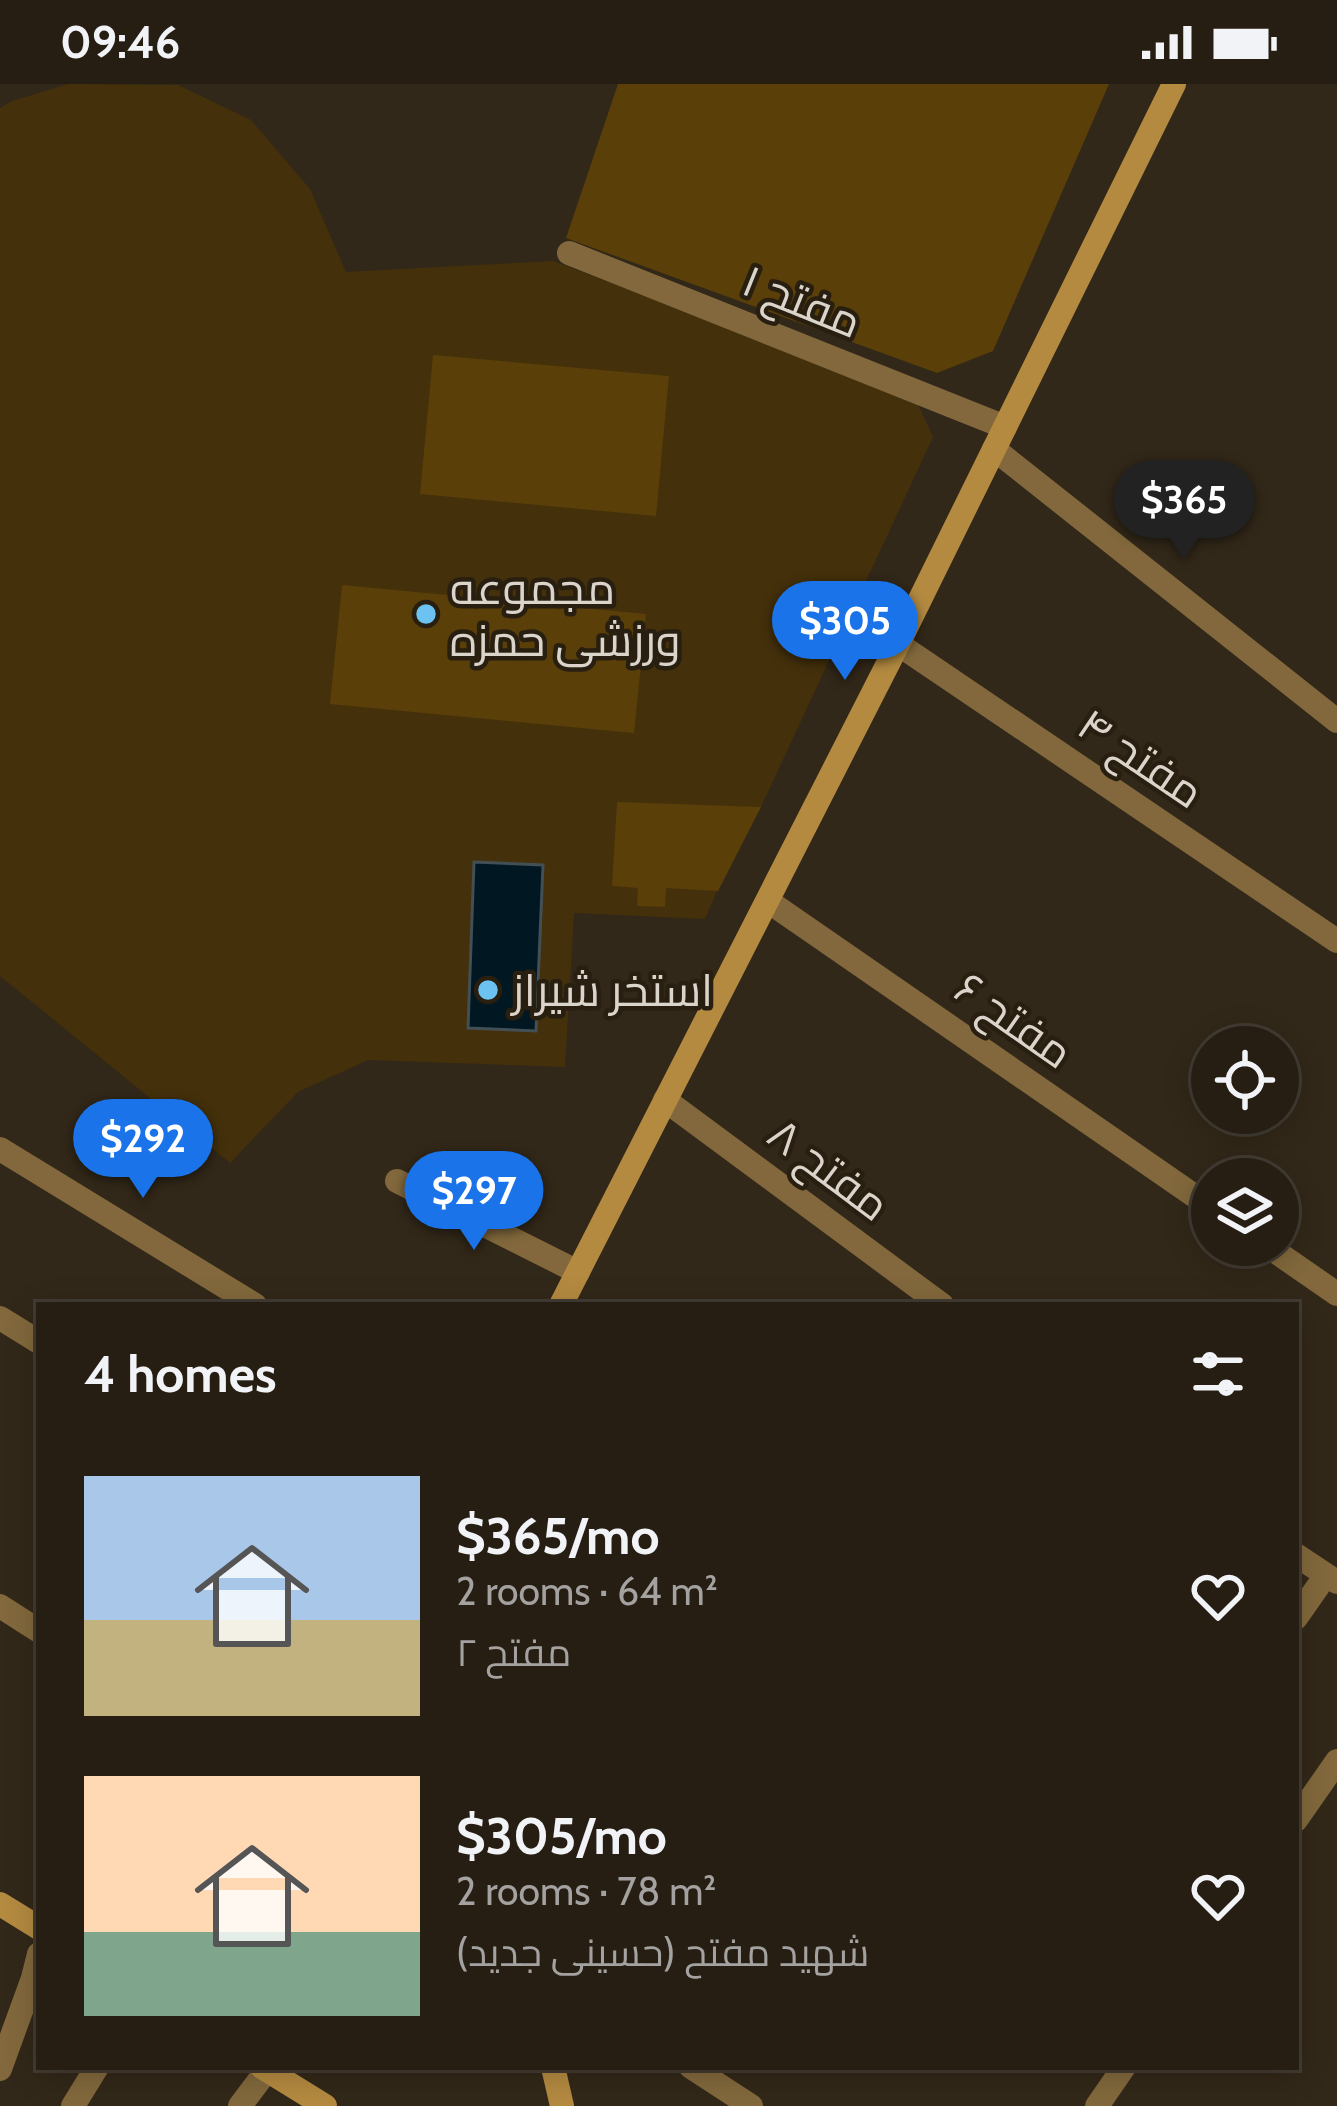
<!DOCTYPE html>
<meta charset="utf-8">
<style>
:root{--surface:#261e13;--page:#322b21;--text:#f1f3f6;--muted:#a4a2a0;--line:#423c33;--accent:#1a73e8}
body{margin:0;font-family:Cabin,Cairo,sans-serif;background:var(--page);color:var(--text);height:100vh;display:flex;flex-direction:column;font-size:45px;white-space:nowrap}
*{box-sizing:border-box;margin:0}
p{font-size:39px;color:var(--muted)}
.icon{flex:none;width:66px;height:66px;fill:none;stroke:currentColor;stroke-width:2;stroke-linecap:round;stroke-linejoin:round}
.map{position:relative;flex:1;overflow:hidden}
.details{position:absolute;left:36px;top:1218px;width:1263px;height:768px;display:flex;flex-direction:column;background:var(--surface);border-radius:0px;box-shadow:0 6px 30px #0003,0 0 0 3px var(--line)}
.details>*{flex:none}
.fabs{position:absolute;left:1191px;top:942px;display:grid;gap:24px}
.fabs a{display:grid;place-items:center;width:108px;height:108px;border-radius:50%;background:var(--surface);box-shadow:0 6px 30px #0003,0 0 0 3px var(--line);font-size:60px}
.price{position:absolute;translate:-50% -102px;padding:0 27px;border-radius:42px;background:var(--accent);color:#fff;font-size:39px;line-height:78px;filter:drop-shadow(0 3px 6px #0008)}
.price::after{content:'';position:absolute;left:50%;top:72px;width:36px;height:27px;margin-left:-18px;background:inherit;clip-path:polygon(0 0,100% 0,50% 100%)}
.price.active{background:#222;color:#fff}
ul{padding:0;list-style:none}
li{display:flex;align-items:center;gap:36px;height:300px;padding:0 48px}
li span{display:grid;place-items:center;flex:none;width:336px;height:240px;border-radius:0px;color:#555}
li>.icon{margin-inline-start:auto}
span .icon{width:144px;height:144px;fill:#fffc;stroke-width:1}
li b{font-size:51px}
h2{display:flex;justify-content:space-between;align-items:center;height:144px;padding:0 48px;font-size:51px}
.status{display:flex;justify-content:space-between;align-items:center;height:84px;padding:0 60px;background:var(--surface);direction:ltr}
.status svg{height:33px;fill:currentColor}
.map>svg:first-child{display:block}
</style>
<div class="status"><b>09:46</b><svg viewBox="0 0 49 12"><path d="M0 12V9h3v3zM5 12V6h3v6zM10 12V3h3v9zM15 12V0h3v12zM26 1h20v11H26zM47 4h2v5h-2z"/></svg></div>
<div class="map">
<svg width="1337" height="2022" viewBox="0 0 1337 2022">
<rect width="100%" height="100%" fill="#322819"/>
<path fill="#44300b" d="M68,0L178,1L251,36L310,105L346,188L553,177L915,314L933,353L761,723L723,793L705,835L574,829L565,983L368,976L298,1008L230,1079L0,892V24L12,17Z"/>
<path fill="#011722" stroke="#425055" stroke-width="3" d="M474,778L543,781L536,947L468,944Z"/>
<path fill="#5a3f09" d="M618,0H1109L993,267L937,289L566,154Z
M433,271L669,292L656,432L420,410Z
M342,501L646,530L634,649L330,620Z
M617,718L761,723L718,807L666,804L665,823L637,822L638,804L612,802Z"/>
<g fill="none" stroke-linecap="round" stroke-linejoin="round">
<path stroke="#82683c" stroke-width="24" d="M569,169L1005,343
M994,365L1337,637
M898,560L1337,857
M768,817L1212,1124
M665,1016L942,1221
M0,1065L255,1221
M397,1097L578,1188
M1266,1161L1337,1210
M0,1234L39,1258
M1296,1471L1337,1498
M0,1522L39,1547
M1296,1534L1326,1491
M1296,1736L1337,1677
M691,1983L751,2022
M0,1985L33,1894L39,1870
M73,2022L97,1983
M240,2022L267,1986
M1097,2022L1124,1983"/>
<path stroke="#b48a40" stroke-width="24" d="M561,1221L898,560L1174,0
M0,1820L39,1844
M262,1983L325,2022
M553,1983L562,2022"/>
</g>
<g fill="#6cc3f2" stroke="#281f10" stroke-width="4.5">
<circle cx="426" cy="530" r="12"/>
<circle cx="488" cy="906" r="12"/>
</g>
<g text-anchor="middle" stroke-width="9" stroke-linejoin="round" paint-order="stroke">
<g font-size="45" fill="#dbd4cb" stroke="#281f10">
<text transform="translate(802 217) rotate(22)" y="16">مفتح ۱</text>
<text transform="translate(1141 674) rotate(34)" y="16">مفتح ۴</text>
<text transform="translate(1014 936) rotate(35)" y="16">مفتح ۶</text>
<text transform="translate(829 1085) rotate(37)" y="16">مفتح ۸</text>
</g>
<g font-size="45" fill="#dbd4cb" stroke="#281f10" text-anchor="start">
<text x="450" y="520">مجموعه<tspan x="450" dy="52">ورزشی حمزه</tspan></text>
<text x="512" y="922">استخر شیراز</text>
</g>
</g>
</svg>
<div class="fabs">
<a><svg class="icon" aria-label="locate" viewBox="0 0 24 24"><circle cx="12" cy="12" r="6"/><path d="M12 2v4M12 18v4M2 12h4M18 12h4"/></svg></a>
<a><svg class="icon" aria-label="layers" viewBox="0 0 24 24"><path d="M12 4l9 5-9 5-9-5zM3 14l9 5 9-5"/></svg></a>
</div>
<b class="price active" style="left:1184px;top:478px">$365</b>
<b class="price" style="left:845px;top:599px">$305</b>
<b class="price" style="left:143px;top:1117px">$292</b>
<b class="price" style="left:474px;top:1169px">$297</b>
<section class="details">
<h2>4 homes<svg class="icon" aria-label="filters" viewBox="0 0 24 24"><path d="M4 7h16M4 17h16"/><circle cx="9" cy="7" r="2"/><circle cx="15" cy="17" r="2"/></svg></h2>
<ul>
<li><span style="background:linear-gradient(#a9c7e8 60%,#c2b280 0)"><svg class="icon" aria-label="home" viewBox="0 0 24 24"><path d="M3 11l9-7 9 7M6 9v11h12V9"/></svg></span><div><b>$365/mo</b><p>2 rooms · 64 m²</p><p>مفتح ۲</p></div><svg class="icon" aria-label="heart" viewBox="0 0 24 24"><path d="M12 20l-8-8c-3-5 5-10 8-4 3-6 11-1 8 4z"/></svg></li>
<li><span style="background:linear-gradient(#ffd9b3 65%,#7fa58c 0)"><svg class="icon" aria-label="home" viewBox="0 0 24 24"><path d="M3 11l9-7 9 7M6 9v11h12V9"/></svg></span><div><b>$305/mo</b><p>2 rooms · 78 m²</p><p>شهید مفتح (حسینی جدید)</p></div><svg class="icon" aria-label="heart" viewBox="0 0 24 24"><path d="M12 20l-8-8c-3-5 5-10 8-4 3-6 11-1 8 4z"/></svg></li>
</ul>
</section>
</div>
